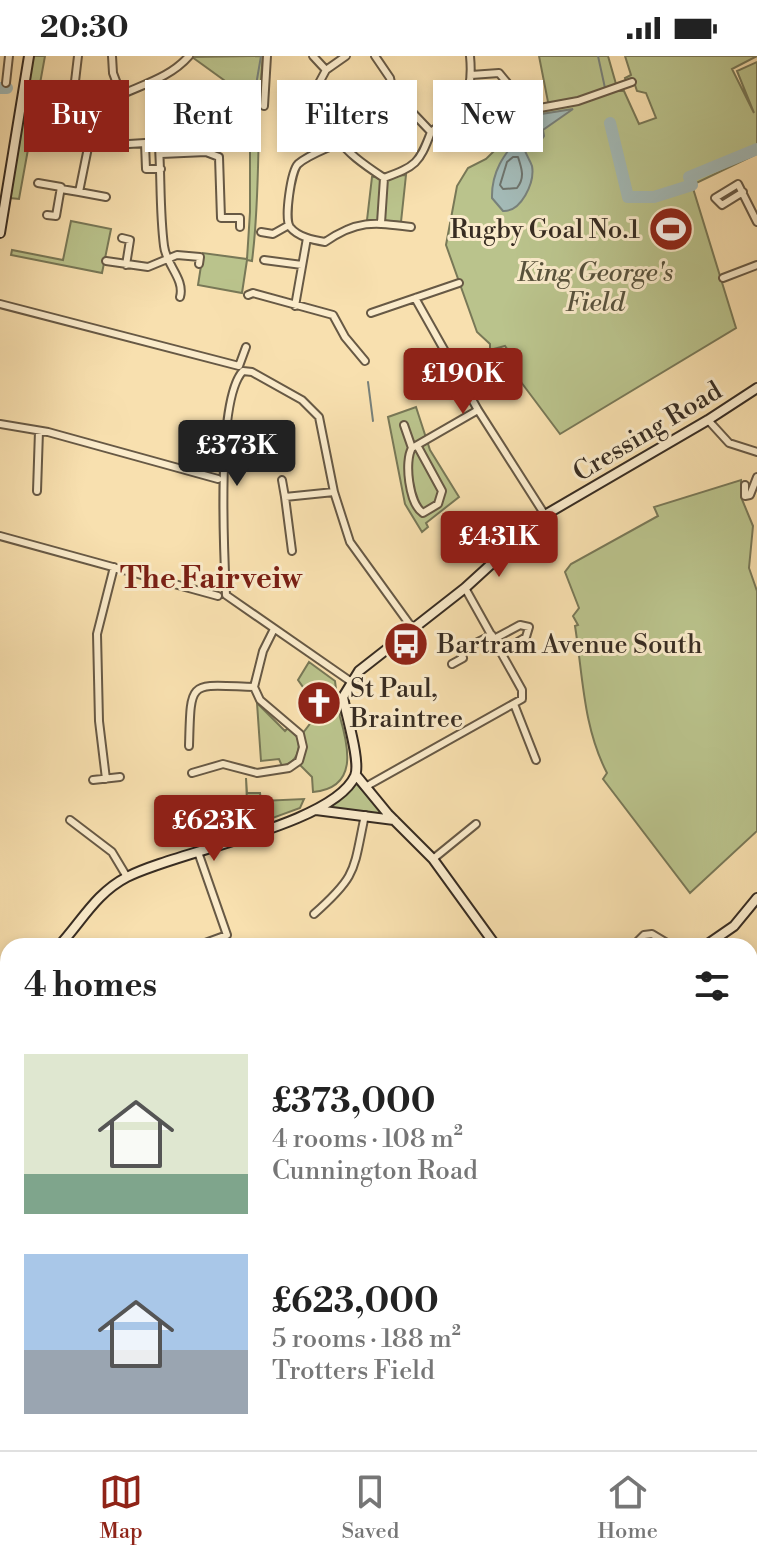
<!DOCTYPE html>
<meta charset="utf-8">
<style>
:root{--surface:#fff;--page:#f6f6f6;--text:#222;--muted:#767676;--line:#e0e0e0;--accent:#8f2418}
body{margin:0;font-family:"Libre Bodoni",serif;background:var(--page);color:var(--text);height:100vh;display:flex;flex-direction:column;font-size:30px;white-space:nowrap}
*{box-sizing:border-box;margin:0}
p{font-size:26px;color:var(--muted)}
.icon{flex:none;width:44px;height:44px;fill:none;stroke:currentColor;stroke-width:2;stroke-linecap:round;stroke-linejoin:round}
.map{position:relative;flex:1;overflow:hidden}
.sheet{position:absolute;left:0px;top:882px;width:758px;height:512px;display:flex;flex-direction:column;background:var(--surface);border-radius:24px 24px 0 0;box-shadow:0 4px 12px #0003}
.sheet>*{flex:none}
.guide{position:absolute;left:24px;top:24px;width:710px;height:72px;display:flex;gap:16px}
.price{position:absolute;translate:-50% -68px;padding:0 18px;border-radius:8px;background:var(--accent);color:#fff;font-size:26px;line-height:52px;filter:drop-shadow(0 2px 4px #0008)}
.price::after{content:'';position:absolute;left:50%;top:48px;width:24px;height:18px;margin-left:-12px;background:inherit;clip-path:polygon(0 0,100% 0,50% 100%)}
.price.on{background:#222;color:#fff}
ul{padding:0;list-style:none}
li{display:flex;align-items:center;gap:24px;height:200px;padding:0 24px}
li span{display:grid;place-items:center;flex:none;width:224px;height:160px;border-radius:0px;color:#555}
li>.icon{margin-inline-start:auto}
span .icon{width:96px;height:96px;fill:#fffc;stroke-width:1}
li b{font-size:34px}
h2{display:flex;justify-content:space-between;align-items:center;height:96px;padding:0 24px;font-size:34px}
.chip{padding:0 28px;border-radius:0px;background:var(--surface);box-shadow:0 4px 12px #0003;font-size:28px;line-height:72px}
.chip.on{background:var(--accent);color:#fff}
.status{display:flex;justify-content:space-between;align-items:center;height:56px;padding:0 40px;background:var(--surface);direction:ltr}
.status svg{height:22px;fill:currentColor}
.tab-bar{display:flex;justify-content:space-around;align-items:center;height:112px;border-top:2px solid var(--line);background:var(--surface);font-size:22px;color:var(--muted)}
.tab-bar a{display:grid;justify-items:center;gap:4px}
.tab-bar .on{color:var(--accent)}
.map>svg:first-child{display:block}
</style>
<div class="status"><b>20:30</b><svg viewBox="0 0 49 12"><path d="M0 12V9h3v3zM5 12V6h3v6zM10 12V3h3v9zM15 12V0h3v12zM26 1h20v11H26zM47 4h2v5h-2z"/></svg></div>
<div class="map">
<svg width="757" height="1394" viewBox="0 0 757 1394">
<rect width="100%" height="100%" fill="#f8e0af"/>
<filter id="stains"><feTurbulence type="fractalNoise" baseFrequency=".0025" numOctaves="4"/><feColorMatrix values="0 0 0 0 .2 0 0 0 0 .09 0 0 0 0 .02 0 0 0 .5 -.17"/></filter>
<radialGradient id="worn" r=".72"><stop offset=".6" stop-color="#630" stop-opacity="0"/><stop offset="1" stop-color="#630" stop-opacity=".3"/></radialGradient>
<path fill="#bac38c" stroke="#787857" stroke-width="2" d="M32,0H45L19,143L10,142Z
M263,0C256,69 261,137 252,205L247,204L242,237L198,229L203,197L247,203L250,156V27H228L192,1Z
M539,0H608L618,35H624L639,68L656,62L646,37L637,35L633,23L626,25L625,22L631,19L625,0H757L732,13L754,57L737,15L757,6V98L692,129L736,272L560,378L509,310L512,300L505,290L490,294V288L477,276L446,189L457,130L468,112L486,103L534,56L549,51Z
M406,119L401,166L367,164L372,121Z
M71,165L111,173L102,217L11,199L12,194L63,204Z
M416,351L430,394L459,441L426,467L428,471L422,476L405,448L388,361Z
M741,424V441L753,470L749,512L757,535V775L690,837L603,723L607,717C583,671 583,620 575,570L578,569L573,560L579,552L565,516L571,508L658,460L654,451Z
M309,606L335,625L337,641L342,642C342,648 339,654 340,661C349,692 358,732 313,736L312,721L300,709L306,692L303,677L331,640L319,630L315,634L303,631L298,624Z
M257,647L285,675L288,672L297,681C302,694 296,707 282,710L279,703L261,705Z
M246,722L247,737H260L261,745L304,743L300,752L248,771Z
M356,727L380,754L381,759L326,751Z
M612,1386H711L712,1394H613Z"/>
<path fill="#a3bab7" stroke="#78817b" stroke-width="2" d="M573,53L543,74L544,80L536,92H524C526,99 530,104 532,110C535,127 521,156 503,155L492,142C491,105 516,88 535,59Z"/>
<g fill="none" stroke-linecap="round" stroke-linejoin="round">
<path stroke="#6d736c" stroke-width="2" d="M513,101H518C522,113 525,122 517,132L503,133L500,129L507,106Z"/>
<path stroke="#78817b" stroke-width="2" d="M598,0L605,32
M253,87L255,35L261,0
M368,326L373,365"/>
<path stroke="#a3bab7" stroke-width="7" d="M591,1386V1394"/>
<path stroke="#a3bab7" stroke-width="12" d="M0,32H7
M610,67L628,141H654L692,129L689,121L757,93
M750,1232L757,1231
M656,1394L659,1386"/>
<g stroke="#675945" stroke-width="10">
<path id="street" d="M112,0L113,17L122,41
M313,0L326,14
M346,0L326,14L319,27C333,83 336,90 384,122C416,110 419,108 431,76
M375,0L390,22L393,36L431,76
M471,19L499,17L509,29L513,45L529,54L578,45L632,26
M6,27L9,0
M149,29C165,83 157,135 164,190C166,209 185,223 180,241
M74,34L78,0
M264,50L267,0
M325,51L356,44L350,39
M56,64L92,72
M60,65L64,38
M370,71L382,59L377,54L383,42L393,36
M431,76C463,52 474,41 470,0
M338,87C326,93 308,99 298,108C291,115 284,163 290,171C298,181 313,184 325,186C357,164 373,166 411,171
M129,88L145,87L146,113H161
M161,98L206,96L219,101L221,162H240V171
M38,127L61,131L56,160L47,159
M61,133L79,136L95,57C116,32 162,31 189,0
M79,136L106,141
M743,136L722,149L715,142L738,128L757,166
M381,167L384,122
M261,176L273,178L289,169
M122,182L130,184L126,209
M264,204L302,209
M106,205L148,211L177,199L200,201L199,208
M723,222L757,209
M248,239L253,237L333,259L345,281L365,305
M415,242L478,354L545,459
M0,248L239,310L246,291
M295,250L307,182
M371,257L459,227
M708,364L729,387L757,396
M0,368L48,376L218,423
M404,369L412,392
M418,391L442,435L438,448L423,457C409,448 404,405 412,392L478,354
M282,424L285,441
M745,429V440L750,439L757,421
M37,435L39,375
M0,480L218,540
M292,495L285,441L334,436
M494,583L520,569L529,571L526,581L501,596
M452,608L463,602L460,595L492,579
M350,625L226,539C224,497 216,343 243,315L252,316L302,344L319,361L334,436L350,486L413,573
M514,648L536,704
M189,690C191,622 188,629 254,631
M192,717L223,708L257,717L289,712L299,705L303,691L300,678L260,644L254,631L263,595L274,573
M106,723L99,665L97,578L114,511
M93,724L120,721
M367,730L522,643V634L465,532
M70,764L112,796L127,821
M433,803L476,768
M314,858C358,819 353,815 365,759
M197,890L227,879L198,796
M633,890L644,879L652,878L672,890
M750,1110L757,1111
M0,1146L8,1147
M750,1196L757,1195
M0,1265H8
M750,1266L757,1265
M0,1348H8
M750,1362L757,1361
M145,1386V1390
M514,1386L520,1394
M228,1394L230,1386
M269,1394V1386"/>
</g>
<g stroke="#372c22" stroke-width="12">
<path id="secondary" d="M0,177L29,0
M356,719L388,758L433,803L496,890
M316,754L394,764
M59,890C82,865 96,837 127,821C177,795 333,769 355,720C361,706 346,659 343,641L359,615L465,532L545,459L708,364L757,332
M705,890L734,870L757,842
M0,953L8,946
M750,1303L757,1307
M303,1394L304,1386
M428,1394L431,1386"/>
</g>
<use href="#street" stroke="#faebcb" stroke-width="6"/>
<use href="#secondary" stroke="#faebcb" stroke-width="8"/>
<path stroke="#372c22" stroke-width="2" stroke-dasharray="14 14" stroke-linecap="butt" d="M750,1054L757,1050
M542,1394L544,1386"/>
</g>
<defs>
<g id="stadium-disc" transform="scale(2.3)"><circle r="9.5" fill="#8f2418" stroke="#faebcb"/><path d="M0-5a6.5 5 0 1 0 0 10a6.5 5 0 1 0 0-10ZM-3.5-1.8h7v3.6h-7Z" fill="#fff"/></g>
<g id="bus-disc" transform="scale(2.3)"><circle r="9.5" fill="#8f2418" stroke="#faebcb"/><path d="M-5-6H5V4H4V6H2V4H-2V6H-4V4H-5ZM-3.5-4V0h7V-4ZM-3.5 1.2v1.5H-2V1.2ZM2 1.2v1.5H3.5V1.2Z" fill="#fff"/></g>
<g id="church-disc" transform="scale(2.3)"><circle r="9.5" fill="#8f2418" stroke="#faebcb"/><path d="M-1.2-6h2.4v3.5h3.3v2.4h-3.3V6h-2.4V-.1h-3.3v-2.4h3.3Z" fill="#fff"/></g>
</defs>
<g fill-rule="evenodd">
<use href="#stadium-disc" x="671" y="173"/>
<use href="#bus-disc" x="406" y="588"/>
<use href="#church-disc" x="319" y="647"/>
</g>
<g text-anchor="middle" stroke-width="6" stroke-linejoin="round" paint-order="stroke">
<g font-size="26" fill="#372c22" stroke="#faebcb" text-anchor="start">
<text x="640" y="182" text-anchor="end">Rugby Goal No.1</text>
<text x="437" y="597">Bartram Avenue South</text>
<text x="350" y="641">St Paul,<tspan x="350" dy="30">Braintree</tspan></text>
</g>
<g font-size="26" font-style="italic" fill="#58523c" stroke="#faebcb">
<text x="595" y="225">King George's<tspan x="595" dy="30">Field</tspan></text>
</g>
<g font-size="26" fill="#372c22" stroke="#faebcb">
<text transform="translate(647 375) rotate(-31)" y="9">Cressing Road</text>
</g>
<g font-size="30" font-weight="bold" fill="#7a1f14" stroke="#faebcb">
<text x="211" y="532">The Fairveiw</text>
</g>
</g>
<rect width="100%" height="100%" filter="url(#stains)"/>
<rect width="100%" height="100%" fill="url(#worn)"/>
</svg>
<b class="price" style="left:463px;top:360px">£190K</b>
<b class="price on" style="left:237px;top:432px">£373K</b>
<b class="price" style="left:499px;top:523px">£431K</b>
<b class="price" style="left:214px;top:807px">£623K</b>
<div class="guide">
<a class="chip on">Buy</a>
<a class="chip">Rent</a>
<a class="chip">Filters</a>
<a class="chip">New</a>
</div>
<section class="sheet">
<h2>4 homes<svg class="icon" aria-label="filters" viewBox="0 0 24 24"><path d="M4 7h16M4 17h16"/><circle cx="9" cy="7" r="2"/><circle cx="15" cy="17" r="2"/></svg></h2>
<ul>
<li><span style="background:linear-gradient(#dfe7d0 75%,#7fa58c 0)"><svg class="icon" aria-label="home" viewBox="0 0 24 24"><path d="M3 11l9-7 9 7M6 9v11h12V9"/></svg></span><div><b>£373,000</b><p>4 rooms · 108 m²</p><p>Cunnington Road</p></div></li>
<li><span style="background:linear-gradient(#a9c7e8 60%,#9aa5b1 0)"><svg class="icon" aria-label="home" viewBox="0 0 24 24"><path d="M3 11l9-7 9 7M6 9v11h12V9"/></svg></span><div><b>£623,000</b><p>5 rooms · 188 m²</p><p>Trotters Field</p></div></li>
</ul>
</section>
</div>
<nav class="tab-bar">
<a class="on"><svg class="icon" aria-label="map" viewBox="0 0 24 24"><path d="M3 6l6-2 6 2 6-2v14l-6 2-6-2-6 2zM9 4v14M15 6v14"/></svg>Map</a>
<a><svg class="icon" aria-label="saved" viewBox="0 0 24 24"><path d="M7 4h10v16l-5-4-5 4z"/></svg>Saved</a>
<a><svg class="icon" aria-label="home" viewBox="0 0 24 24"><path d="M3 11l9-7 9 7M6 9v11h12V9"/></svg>Home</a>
</nav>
